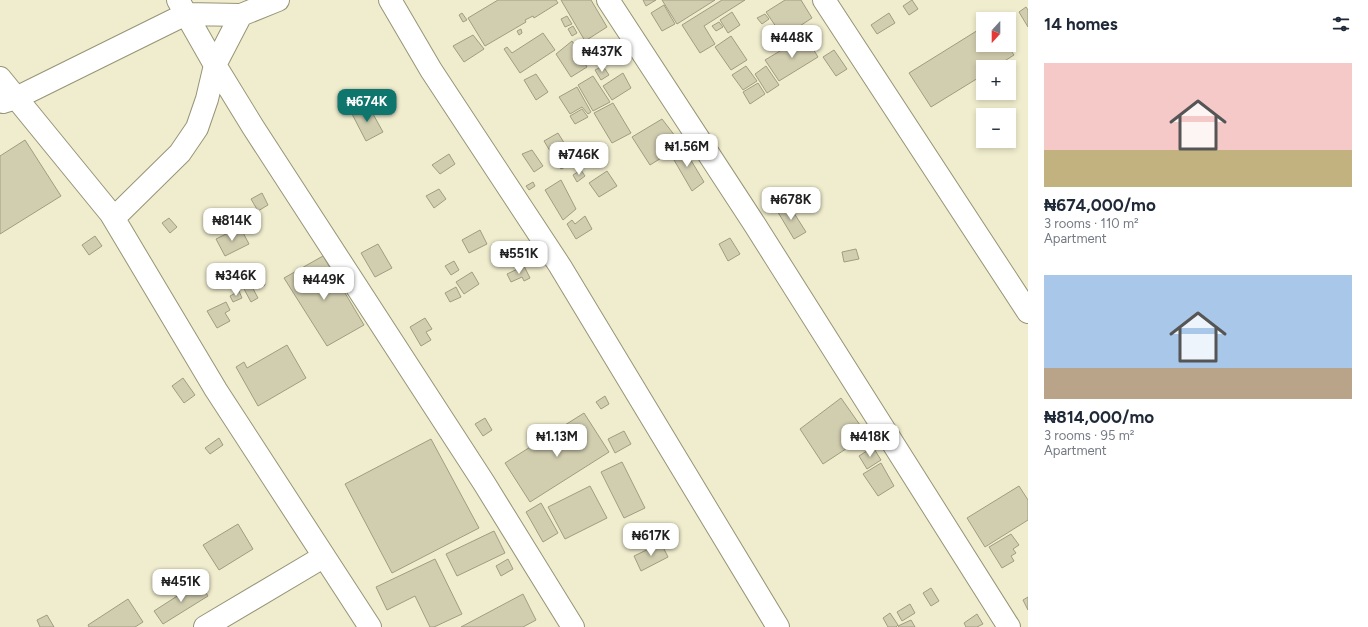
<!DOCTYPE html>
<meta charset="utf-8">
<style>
:root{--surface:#fff;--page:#f6f6f7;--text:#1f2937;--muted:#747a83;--accent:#0f766e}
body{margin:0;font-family:Figtree,sans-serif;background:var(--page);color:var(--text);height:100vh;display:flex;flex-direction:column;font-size:15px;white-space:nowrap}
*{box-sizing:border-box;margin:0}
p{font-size:13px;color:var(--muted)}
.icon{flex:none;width:22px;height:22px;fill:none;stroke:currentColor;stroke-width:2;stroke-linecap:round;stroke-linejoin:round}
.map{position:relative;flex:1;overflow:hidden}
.sheet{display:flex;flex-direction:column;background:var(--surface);width:340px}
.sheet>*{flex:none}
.needle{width:26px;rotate:201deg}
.fabs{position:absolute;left:976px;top:12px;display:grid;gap:8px}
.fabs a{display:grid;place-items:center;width:40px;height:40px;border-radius:0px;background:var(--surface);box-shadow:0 2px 6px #0003;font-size:20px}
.price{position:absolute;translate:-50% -34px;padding:0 9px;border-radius:8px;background:#fff;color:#222;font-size:13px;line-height:26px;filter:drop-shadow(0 1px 2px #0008)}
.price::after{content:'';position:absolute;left:50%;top:24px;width:12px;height:9px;margin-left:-6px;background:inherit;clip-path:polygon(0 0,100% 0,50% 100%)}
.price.active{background:var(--accent);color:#fff}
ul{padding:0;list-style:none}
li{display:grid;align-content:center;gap:8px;height:212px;padding:0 16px}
li span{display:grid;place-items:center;height:124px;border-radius:0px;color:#555}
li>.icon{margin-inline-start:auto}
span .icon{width:72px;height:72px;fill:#fffc;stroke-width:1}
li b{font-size:17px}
h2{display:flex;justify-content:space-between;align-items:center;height:48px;padding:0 16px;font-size:17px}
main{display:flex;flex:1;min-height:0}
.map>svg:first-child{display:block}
</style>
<main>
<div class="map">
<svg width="1028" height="627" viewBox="0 0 1028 627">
<rect width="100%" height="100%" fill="#f0edce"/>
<path fill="#d1ceb0" stroke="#9f9c80" d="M498,0H556L558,3L534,18L533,16L525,20L526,22L485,46L468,18Z
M561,0H591L607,27L585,41Z
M643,0H656L646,6Z
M662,0H715L677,24Z
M722,0H745L704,26L715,44L700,53L682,25Z
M785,0H801L812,18L783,37L766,12Z
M912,0L918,9L909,15L903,6Z
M664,5L675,24L662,31L651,13Z
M1026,7L1028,10V27L1019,12Z
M732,12L740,25L728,33L720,20Z
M462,13L467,20L463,22L459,15Z
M889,13L895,23L877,34L871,25Z
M765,14L769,19L762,24L757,18Z
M567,16L572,24L565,27L561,19Z
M719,22L723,27L716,31L712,26Z
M573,26L577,33L572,36L568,29Z
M983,27V45H1007L1014,55L995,67H983V75L931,107L909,73Z
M521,29L522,33L519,35L517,31Z
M543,33L555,50L520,73L504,49L507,47L512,53Z
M473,35L484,49L464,62L453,46Z
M731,36L747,60L731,70L715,47Z
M805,36L818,57L779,81L765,60Z
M572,41L587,67L571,77L556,54Z
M609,43L612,49L598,57L595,49Z
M834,50L847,69L836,76L823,57Z
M603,66L609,75L601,80L595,70Z
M746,66L757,81L743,90L732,75Z
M766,66L779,85L767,93L755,74Z
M623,73L631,88L612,100L603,86Z
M536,74L548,92L536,100L524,80Z
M593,76L610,102L593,111L578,85Z
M758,83L765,94L750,104L743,92Z
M577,87L591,112L588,114L582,107L570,114L559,97Z
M613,103L631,133L612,143L594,113Z
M368,105L383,132L366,141L352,114Z
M582,109L588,117L575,124L570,116Z
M662,119L682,145L650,165L632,137Z
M558,133L576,162L561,169L544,141Z
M25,140L61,196L0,234V156Z
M683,147L704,182L692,191L670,153Z
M532,150L543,166L534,172L522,154Z
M449,154L455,164L440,174L432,165Z
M581,170L585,176L577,182L573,175Z
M607,171L617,186L599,197L589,183Z
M561,180L576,209L563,220L545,190Z
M533,182L535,186L529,190L526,186Z
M439,189L446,199L434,208L426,196Z
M262,193L268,205L258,211L251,199Z
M787,202L806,232L794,239L776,209Z
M585,216L592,229L576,239L567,224L572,220L575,224Z
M169,218L177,227L170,233L162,223Z
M240,227L249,244L225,256L216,239Z
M480,230L487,244L469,253L462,240Z
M95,236L102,246L89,255L82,245Z
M730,238L740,254L728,261L719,244Z
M378,244L392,268L375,277L361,253Z
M856,249L859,259L844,262L842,252Z
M323,256L364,325L327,346L284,278Z
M454,261L459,270L451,275L445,266Z
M524,266L530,278L524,281L522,277L511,282L507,274Z
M472,272L479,284L464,294L456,282Z
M263,281L265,285L259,289L257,284Z
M251,285L258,298L251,302L244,289Z
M456,287L461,297L450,302L445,293Z
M239,291L242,298L233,302L230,296Z
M226,302L230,310L225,313L230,321L217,328L207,311Z
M425,318L432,329L426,332L431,340L421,346L410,327Z
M287,345L306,378L258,406L236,367L244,362L247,368Z
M183,378L195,395L184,403L172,386Z
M605,396L609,404L601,409L596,402Z
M841,398L867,435L823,464L800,429Z
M584,413L609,452L530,502L505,463Z
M485,418L492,430L483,436L475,424Z
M624,431L631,444L615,453L608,439Z
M219,438L223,445L210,454L205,448Z
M431,439L479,528L392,573L345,484Z
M873,447L881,460L867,469L859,456Z
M622,462L645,508L624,518L601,472Z
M881,463L894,486L878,496L863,474Z
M590,486L607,518L565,539L548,507Z
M1019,486L1028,500V520L985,547L967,518Z
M541,503L558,533L543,542L526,512Z
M238,524L253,549L219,570L203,545Z
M494,531L505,553L457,576L446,554Z
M1011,534L1019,545L1013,549L1016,553L1011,556L1014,561L1002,568L989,547Z
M661,543L668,557L641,571L634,556Z
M435,559L462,614L434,627H430L415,596L387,610L376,587Z
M508,559L513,569L501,576L496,566Z
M199,582L208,596L163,624L154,611Z
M931,588L939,601L931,606L923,593Z
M523,594L536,620L523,627H461Z
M1028,597V610L1023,600Z
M128,599L143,622L135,627H89L88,625Z
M910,604L915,613L902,621L897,612Z
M890,613L898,625L896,627H888L883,618Z
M977,614L983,624L977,627H966L964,623Z
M47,615L54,627H40L37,620Z
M911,620L915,627H899L898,626Z"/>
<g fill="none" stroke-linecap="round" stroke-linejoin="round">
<g stroke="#979477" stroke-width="24">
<path id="minor" d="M178,0L215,65L253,127L484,483L573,627
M390,0L431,70L560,266L778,627
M608,0L755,225L1009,627
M824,0L1028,312
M0,78L111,214L216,390L370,627
M3,102L16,98L186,14L241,15
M114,218L180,153L197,128L207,99L215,65L241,15L278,0
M205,627L323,557"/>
</g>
<use href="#minor" stroke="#fff" stroke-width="22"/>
</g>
</svg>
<div class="fabs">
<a><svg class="needle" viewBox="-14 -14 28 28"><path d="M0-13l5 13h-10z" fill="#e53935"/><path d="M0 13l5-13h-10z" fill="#747a83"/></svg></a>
<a>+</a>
<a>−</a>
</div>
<b class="price" style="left:792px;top:59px">₦448K</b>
<b class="price" style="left:602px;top:73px">₦437K</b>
<b class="price active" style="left:367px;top:123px">₦674K</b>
<b class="price" style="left:687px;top:168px">₦1.56M</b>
<b class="price" style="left:579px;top:176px">₦746K</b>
<b class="price" style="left:791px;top:221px">₦678K</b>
<b class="price" style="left:232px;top:242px">₦814K</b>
<b class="price" style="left:519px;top:275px">₦551K</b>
<b class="price" style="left:236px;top:297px">₦346K</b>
<b class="price" style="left:324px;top:301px">₦449K</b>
<b class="price" style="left:557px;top:458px">₦1.13M</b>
<b class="price" style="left:870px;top:458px">₦418K</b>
<b class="price" style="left:651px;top:557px">₦617K</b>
<b class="price" style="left:181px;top:603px">₦451K</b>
</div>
<section class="sheet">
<h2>14 homes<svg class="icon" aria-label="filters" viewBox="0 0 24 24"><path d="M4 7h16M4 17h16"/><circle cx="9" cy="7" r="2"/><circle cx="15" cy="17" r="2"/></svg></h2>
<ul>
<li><span style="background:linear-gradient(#f6c9c9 70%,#c2b280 0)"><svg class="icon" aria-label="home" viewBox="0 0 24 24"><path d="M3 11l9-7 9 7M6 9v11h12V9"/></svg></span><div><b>₦674,000/mo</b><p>3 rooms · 110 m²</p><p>Apartment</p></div></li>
<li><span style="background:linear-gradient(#a9c7e8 75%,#b9a48a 0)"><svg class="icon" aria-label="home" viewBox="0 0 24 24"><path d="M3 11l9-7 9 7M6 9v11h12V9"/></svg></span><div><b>₦814,000/mo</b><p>3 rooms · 95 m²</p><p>Apartment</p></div></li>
</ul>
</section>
</main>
